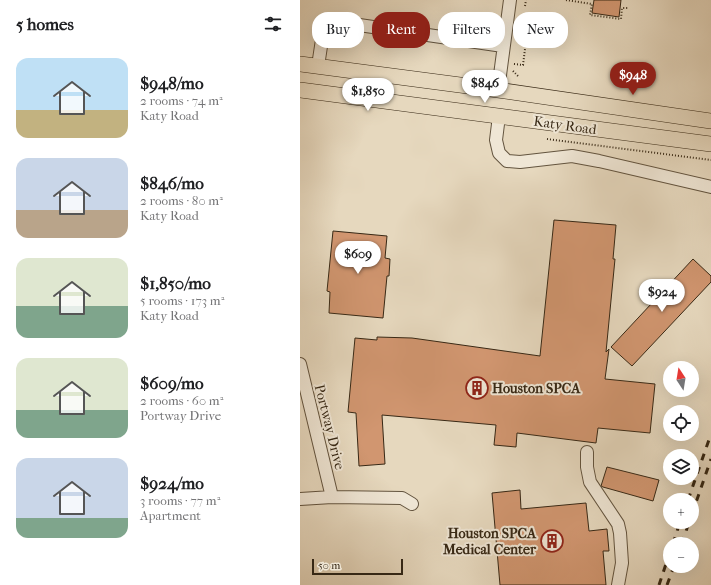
<!DOCTYPE html>
<meta charset="utf-8">
<style>
:root{--surface:#fff;--page:#f6f6f6;--text:#202124;--muted:#757577;--accent:#8f2418}
body{margin:0;font-family:"IM FELL French Canon",serif;background:var(--page);color:var(--text);height:100vh;display:flex;flex-direction:column;font-size:15px;white-space:nowrap}
*{box-sizing:border-box;margin:0}
p{font-size:13px;color:var(--muted)}
.icon{flex:none;width:22px;height:22px;fill:none;stroke:currentColor;stroke-width:2;stroke-linecap:round;stroke-linejoin:round}
.map{position:relative;flex:1;overflow:hidden}
.drawer{display:flex;flex-direction:column;background:var(--surface);width:300px}
.drawer>*{flex:none}
.top-card{position:absolute;left:12px;top:12px;width:339px;height:36px;display:flex;gap:8px}
.needle{width:26px;rotate:348deg}
.fabs{position:absolute;left:363px;top:361px;display:grid;gap:8px}
.fabs a{display:grid;place-items:center;width:36px;height:36px;border-radius:50%;background:var(--surface);box-shadow:0 4px 16px #0002;font-size:20px}
.scale{position:absolute;left:12px;bottom:10px;width:91px;box-sizing:border-box;padding-left:4px;border:2px solid #372815;border-top:0;font-size:11px;line-height:14px;white-space:nowrap;color:#372815;-webkit-text-stroke:3px #efe6d5;paint-order:stroke}
.price{position:absolute;translate:-50% -34px;padding:0 9px;border-radius:14px;background:#fff;color:#222;font-size:13px;line-height:26px;filter:drop-shadow(0 1px 2px #0008)}
.price::after{content:'';position:absolute;left:50%;top:24px;width:12px;height:9px;margin-left:-6px;background:inherit;clip-path:polygon(0 0,100% 0,50% 100%)}
.price.on{background:var(--accent);color:#fff}
ul{padding:0;list-style:none}
li{display:flex;align-items:center;gap:12px;height:100px;padding:0 16px}
li span{display:grid;place-items:center;flex:none;width:112px;height:80px;border-radius:12px;color:#555}
li>.icon{margin-inline-start:auto}
span .icon{width:48px;height:48px;fill:#fffc;stroke-width:1}
li b{font-size:17px}
h2{display:flex;justify-content:space-between;align-items:center;height:48px;padding:0 16px;font-size:17px}
.chip{padding:0 14px;border-radius:16px;background:var(--surface);box-shadow:0 4px 16px #0002;font-size:14px;line-height:36px}
.chip.on{background:var(--accent);color:#fff}
main{display:flex;flex:1;min-height:0}
.map>svg:first-child{display:block}
</style>
<main>
<section class="drawer">
<h2>5 homes<svg class="icon" aria-label="filters" viewBox="0 0 24 24"><path d="M4 7h16M4 17h16"/><circle cx="9" cy="7" r="2"/><circle cx="15" cy="17" r="2"/></svg></h2>
<ul>
<li><span style="background:linear-gradient(#bfe0f5 65%,#c2b280 0)"><svg class="icon" aria-label="home" viewBox="0 0 24 24"><path d="M3 11l9-7 9 7M6 9v11h12V9"/></svg></span><div><b>$948/mo</b><p>2 rooms · 74 m²</p><p>Katy Road</p></div></li>
<li><span style="background:linear-gradient(#c9d6e8 65%,#b9a48a 0)"><svg class="icon" aria-label="home" viewBox="0 0 24 24"><path d="M3 11l9-7 9 7M6 9v11h12V9"/></svg></span><div><b>$846/mo</b><p>2 rooms · 80 m²</p><p>Katy Road</p></div></li>
<li><span style="background:linear-gradient(#dfe7d0 60%,#7fa58c 0)"><svg class="icon" aria-label="home" viewBox="0 0 24 24"><path d="M3 11l9-7 9 7M6 9v11h12V9"/></svg></span><div><b>$1,850/mo</b><p>5 rooms · 173 m²</p><p>Katy Road</p></div></li>
<li><span style="background:linear-gradient(#dfe7d0 65%,#7fa58c 0)"><svg class="icon" aria-label="home" viewBox="0 0 24 24"><path d="M3 11l9-7 9 7M6 9v11h12V9"/></svg></span><div><b>$609/mo</b><p>2 rooms · 60 m²</p><p>Portway Drive</p></div></li>
<li><span style="background:linear-gradient(#c9d6e8 75%,#7fa58c 0)"><svg class="icon" aria-label="home" viewBox="0 0 24 24"><path d="M3 11l9-7 9 7M6 9v11h12V9"/></svg></span><div><b>$924/mo</b><p>3 rooms · 77 m²</p><p>Apartment</p></div></li>
</ul>
</section>
<div class="map">
<svg width="411" height="585" viewBox="0 0 411 585">
<rect width="100%" height="100%" fill="#e6d8be"/>
<filter id="stains"><feTurbulence type="fractalNoise" baseFrequency=".005" numOctaves="4"/><feColorMatrix values="0 0 0 0 .2 0 0 0 0 .09 0 0 0 0 .02 0 0 0 .5 -.17"/></filter>
<radialGradient id="worn" r=".72"><stop offset=".6" stop-color="#630" stop-opacity="0"/><stop offset="1" stop-color="#630" stop-opacity=".3"/></radialGradient>
<path fill="#d19670" stroke="#372815" d="M294,0H321L319,17L292,13Z
M254,220L316,225L313,259H315L306,352L309,349L305,379L355,384L350,433L298,428L296,443L217,433L216,447L194,445L196,425L82,415L85,464L59,466L56,413L48,412L55,338L77,340V337L112,338L240,356Z
M33,231L87,236L85,258L90,259L89,276H87L83,318L29,313L30,292L27,291Z
M393,259L411,276V282L332,366L311,347Z
M307,467L359,480L353,501L303,487L301,486Z
M220,490L221,509L286,503L289,531L307,529L309,551H303L306,585H200L192,493Z"/>
<g fill="none" stroke-linecap="round" stroke-linejoin="round">
<g stroke="#63543f" stroke-width="14">
<path id="minor" d="M18,66L25,20L203,46
M198,90L210,0
M199,116L196,140L199,153L207,161L220,162L272,156L299,161L411,187
M0,364L32,497
M287,452V467L290,482L318,524L320,533L322,563L318,585
M0,499L32,497L102,498L112,504"/>
</g>
<g stroke="#372815" stroke-width="16">
<path id="major" d="M0,64L198,90L411,121
M0,90L411,144"/>
</g>
<path stroke="#372815" stroke-width="2" stroke-dasharray="1 2" stroke-linecap="butt" d="M266,0L292,4L290,15L321,19L322,8H328
M225,6L226,0
M218,28L223,29L224,24L223,21
M214,64L223,65L226,41L217,39
M213,71L218,76
M247,139L411,160"/>
<use href="#minor" stroke="#efe6d5" stroke-width="12"/>
<use href="#major" stroke="#e6d8be" stroke-width="15"/>
<path stroke="#372815" stroke-width="3" stroke-dasharray="7 7" stroke-linecap="butt" d="M388,500L411,434
M392,514L411,459
M373,544L380,522
M382,544L389,522
M359,585L370,552
M367,585L374,566"/>
</g>
<defs>
<g id="building-ring" transform="scale(1.15)"><circle r="9.5" fill="#efe6d5" stroke="#8f2418" stroke-width="1.5"/><path d="M-4-6H4V6H1V3H-1V6H-4ZM-2.5-4.3h1.7v1.8h-1.7ZM.8-4.3h1.7v1.8H.8ZM-2.5-1h1.7V.8h-1.7ZM.8-1h1.7V.8H.8Z" fill="#8f2418"/></g>
</defs>
<g fill-rule="evenodd">
<use href="#building-ring" x="177" y="388"/>
<use href="#building-ring" x="252" y="541"/>
</g>
<g text-anchor="middle" stroke-width="4" stroke-linejoin="round" paint-order="stroke">
<g font-size="14" fill="#372815" stroke="#efe6d5">
<text transform="translate(265 125) rotate(8)" y="5">Katy Road</text>
<text transform="translate(30 427) rotate(76)" y="5">Portway Drive</text>
</g>
<g font-size="14" font-weight="bold" fill="#372815" stroke="#efe6d5" text-anchor="start">
<text x="192" y="393">Houston SPCA</text>
<text x="236" y="538" text-anchor="end">Houston SPCA<tspan x="236" dy="16">Medical Center</tspan></text>
</g>
</g>
<rect width="100%" height="100%" filter="url(#stains)"/>
<rect width="100%" height="100%" fill="url(#worn)"/>
</svg>
<div class="fabs">
<a><svg class="needle" viewBox="-14 -14 28 28"><path d="M0-13l5 13h-10z" fill="#e53935"/><path d="M0 13l5-13h-10z" fill="#757577"/></svg></a>
<a><svg class="icon" aria-label="locate" viewBox="0 0 24 24"><circle cx="12" cy="12" r="6"/><path d="M12 2v4M12 18v4M2 12h4M18 12h4"/></svg></a>
<a><svg class="icon" aria-label="layers" viewBox="0 0 24 24"><path d="M12 4l9 5-9 5-9-5zM3 14l9 5 9-5"/></svg></a>
<a>+</a>
<a>−</a>
</div>
<div class="scale">50 m</div>
<b class="price on" style="left:333px;top:96px">$948</b>
<b class="price" style="left:185px;top:104px">$846</b>
<b class="price" style="left:68px;top:112px">$1,850</b>
<b class="price" style="left:58px;top:275px">$609</b>
<b class="price" style="left:362px;top:313px">$924</b>
<div class="top-card">
<a class="chip">Buy</a>
<a class="chip on">Rent</a>
<a class="chip">Filters</a>
<a class="chip">New</a>
</div>
</div>
</main>
